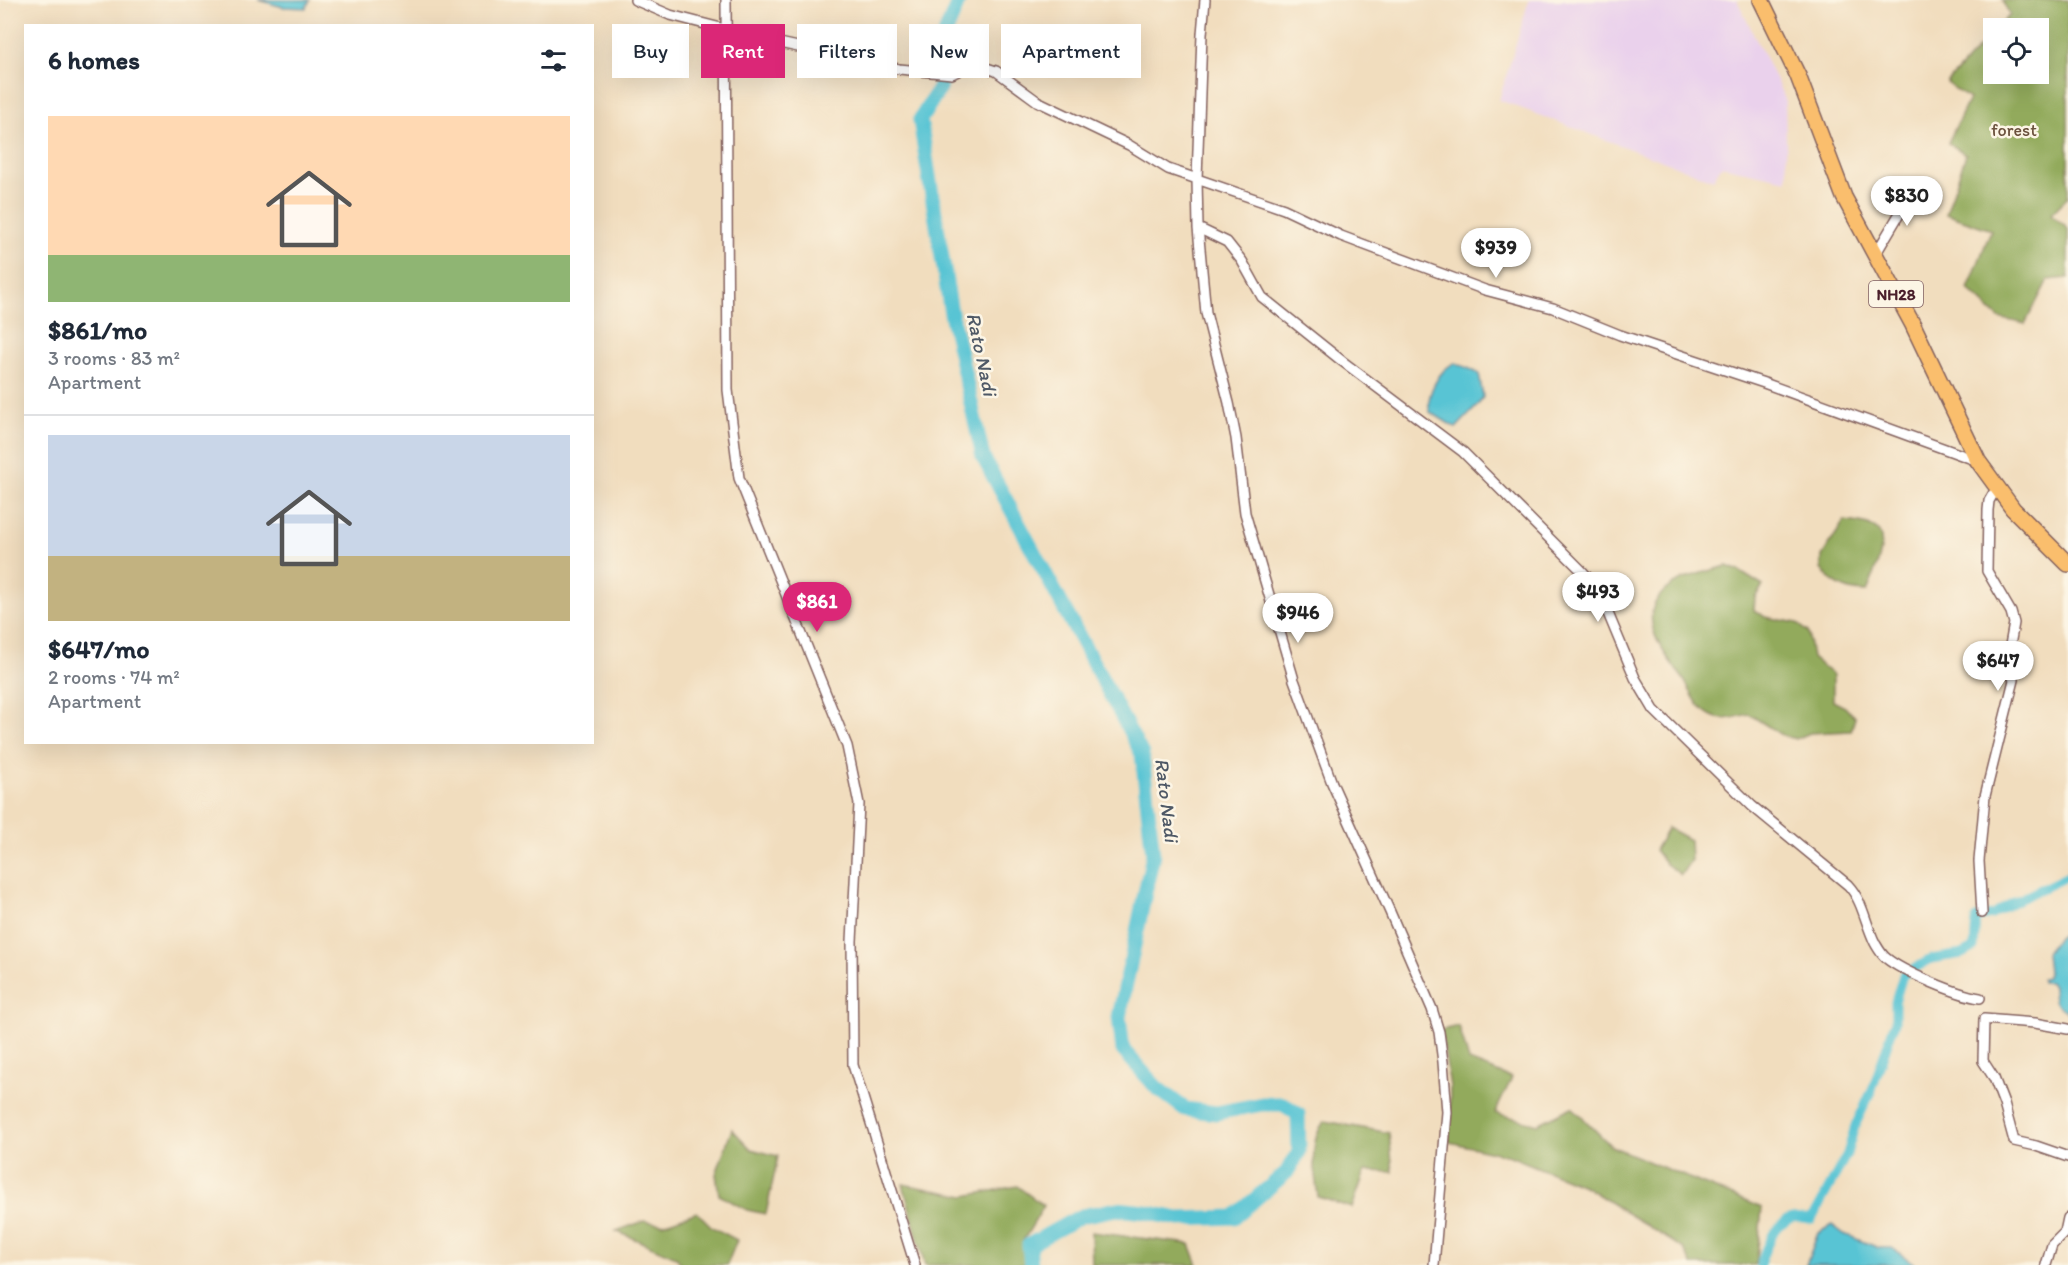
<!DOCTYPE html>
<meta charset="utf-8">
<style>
:root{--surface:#fff;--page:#f2f2f3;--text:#1f2937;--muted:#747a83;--line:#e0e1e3;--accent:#db2777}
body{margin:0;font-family:Itim,sans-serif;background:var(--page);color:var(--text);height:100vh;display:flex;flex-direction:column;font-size:22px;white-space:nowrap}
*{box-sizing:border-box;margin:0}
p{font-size:20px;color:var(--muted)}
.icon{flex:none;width:33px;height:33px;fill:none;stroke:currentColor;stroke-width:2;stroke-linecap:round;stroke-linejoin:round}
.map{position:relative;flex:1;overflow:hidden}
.drawer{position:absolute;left:24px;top:24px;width:570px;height:720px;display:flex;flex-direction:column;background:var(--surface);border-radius:0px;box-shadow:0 6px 24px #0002}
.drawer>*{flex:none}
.top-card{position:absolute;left:612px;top:24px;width:570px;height:54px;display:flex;gap:12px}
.controls{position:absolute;left:1983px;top:18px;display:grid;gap:12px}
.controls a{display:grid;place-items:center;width:66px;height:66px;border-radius:0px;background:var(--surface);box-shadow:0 6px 24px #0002;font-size:30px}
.price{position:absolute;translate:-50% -51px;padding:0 14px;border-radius:21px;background:#fff;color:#222;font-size:20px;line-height:39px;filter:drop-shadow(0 2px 3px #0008)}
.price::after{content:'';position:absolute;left:50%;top:36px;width:18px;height:14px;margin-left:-9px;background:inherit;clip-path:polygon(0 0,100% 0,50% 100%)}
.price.on{background:var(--accent);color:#fff}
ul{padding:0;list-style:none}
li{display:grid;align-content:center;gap:12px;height:318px;padding:0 24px}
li+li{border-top:2px solid var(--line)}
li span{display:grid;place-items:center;height:186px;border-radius:0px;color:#555}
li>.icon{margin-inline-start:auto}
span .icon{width:108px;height:108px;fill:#fffc;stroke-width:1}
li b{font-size:26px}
h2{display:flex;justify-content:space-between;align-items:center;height:72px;padding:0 24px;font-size:26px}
.pill{padding:0 21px;border-radius:0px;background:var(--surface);box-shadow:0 6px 24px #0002;font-size:21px;line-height:54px}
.pill.on{background:var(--accent);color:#fff}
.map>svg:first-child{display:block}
</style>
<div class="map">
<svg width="2068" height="1265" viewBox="0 0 2068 1265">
<rect width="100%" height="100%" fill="#fcf5e5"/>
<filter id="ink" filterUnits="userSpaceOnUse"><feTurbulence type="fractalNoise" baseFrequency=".0167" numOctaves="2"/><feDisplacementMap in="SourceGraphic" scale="12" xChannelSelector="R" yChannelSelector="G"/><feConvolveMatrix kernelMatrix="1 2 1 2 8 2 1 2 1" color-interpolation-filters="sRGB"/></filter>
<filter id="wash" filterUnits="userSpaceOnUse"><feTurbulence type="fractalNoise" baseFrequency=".008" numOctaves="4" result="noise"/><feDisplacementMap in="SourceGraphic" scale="24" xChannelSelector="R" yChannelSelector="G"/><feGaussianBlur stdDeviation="1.35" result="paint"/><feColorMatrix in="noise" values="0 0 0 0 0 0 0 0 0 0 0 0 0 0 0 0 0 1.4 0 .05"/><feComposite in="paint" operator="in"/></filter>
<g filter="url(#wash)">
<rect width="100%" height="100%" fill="#f1ddbe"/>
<path fill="#ead1ec" d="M1529,0H1737L1785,99L1787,180L1721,166L1713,180L1499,100Z"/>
<path fill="#92aa5c" stroke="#6e6444" stroke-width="1.5" d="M2002,0H2068V197L2051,214L2068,229V278L2048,280L2025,324L1999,318L1968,289L1991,230L1946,214L1966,154L1948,143L1969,99L1947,83L1993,32L1994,74H2038V28H1997L2010,15Z
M1844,521C1878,524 1889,530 1877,565C1873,574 1871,583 1867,592C1847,592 1833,585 1821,569L1822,556Z
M1727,566L1739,571L1763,586L1755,597L1754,610L1765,617L1797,623L1808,632L1812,658L1833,675V701L1845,707L1855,718L1851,731L1810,733L1796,739L1783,736L1749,714C1739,716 1727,721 1717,718C1696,711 1693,693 1682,677C1668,659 1642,628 1655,603C1668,578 1703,573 1727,566Z
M1668,828L1690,840L1691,860L1681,875L1666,864L1655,850Z
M1459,1026L1469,1061L1512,1078L1495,1113L1538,1124L1572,1107L1611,1146L1762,1208L1757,1258L1755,1265H1692L1684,1249L1586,1187L1510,1156L1449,1142L1450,1087L1441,1030Z
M1325,1121L1389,1133L1393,1172L1365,1171L1352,1208L1318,1197C1315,1173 1307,1140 1325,1121Z
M732,1129L751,1149L778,1156L766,1214L747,1210L719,1195L716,1174Z
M903,1184L965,1196L1017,1186L1044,1206L1023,1241L1024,1265H925Z
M697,1212L712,1227L737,1240L727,1265H682L676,1257L616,1231L644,1221L663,1224Z
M1091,1232L1190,1244L1198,1265H1092Z"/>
<path fill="#59c4d4" stroke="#527280" stroke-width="1.5" d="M258,0H310L306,8L283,7Z
M1455,363L1468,368L1479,374L1483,397L1478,405L1456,428L1430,412C1425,396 1439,369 1455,363Z
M2068,934V1012C2053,1003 2053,1002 2053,987L2050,982H2042V978L2047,977L2048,972L2046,953L2059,936Z
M1832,1225L1844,1234L1879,1248H1892L1916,1265H1806L1818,1233Z"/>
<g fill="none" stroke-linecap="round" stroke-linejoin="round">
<path stroke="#59c4d4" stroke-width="9" d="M1760,1265C1765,1249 1774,1223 1792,1218C1798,1216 1805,1219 1812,1219L1847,1154L1855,1126L1872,1090L1895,1022V1002L1903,975L1931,959L1962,954L1974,948L1976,918L1992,915L2012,903L2068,876"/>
<path stroke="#59c4d4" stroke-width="15" d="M959,0L943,39L940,87L920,120L951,313L983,457L1142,754L1153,855L1119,1017L1123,1050L1157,1088L1185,1109L1216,1113L1262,1104H1283L1298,1114L1299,1152L1287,1172L1234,1217L1179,1219L1145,1212L1117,1209L1081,1216L1029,1245L1031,1265"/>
</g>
</g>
<g filter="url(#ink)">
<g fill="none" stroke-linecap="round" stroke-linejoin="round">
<g stroke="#84625e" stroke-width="12">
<path id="street" d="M635,0L670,15L775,42L899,69L952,74L958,71L962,62L965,61L996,71L1037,101L1129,145L1168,169L1284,209L1341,236L1485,290L1553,308L1620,335L1764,383L1978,461
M726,0L728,390L739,478L847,746L859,804L852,941L853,1065L915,1265
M1205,0L1202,34L1197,179L1198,228L1206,313L1229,403L1236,438L1245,513L1294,680L1332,783L1390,912L1432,1009L1439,1032L1443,1062L1447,1112L1434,1265
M1198,228L1227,242L1242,261L1262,297L1342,361L1463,452L1583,572L1592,582L1605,606L1635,678L1654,710L1752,806L1848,885C1863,901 1865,923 1875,943C1878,948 1881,954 1886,958C1903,972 1958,995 1980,998
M1875,255L1916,186
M1982,913L1979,861L1985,796L2014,680L2007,662L2014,623L2011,612L1987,571L1988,510L1989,501L1997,487
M2068,1029L2035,1023L1984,1019L1983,1061L1994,1078L2004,1104L2014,1141L2036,1146L2068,1157
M2046,1265L2052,1245L2065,1232L2068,1218"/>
</g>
<g stroke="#84625e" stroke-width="18">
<path id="primary" d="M1761,0L1798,76L1844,197L1913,325L1978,461L2013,509L2068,564"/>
</g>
<use href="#street" stroke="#fff" stroke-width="9"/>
<use href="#primary" stroke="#fabe6d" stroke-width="15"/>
</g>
</g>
<g text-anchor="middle" stroke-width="5" stroke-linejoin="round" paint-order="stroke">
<rect fill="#fcf5e5" stroke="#7f5f63" stroke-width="1.5" x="1869" y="281" width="54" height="26" rx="4.5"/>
<g font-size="16" font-weight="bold" fill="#4a1f2b">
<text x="1896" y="300">NH28</text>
</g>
<g font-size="18" fill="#6b513d" stroke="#fcf5e5">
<text x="2014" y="136">forest</text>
</g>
<g font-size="20" font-style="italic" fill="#4f5966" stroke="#fcf5e5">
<text transform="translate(982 354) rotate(78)" y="7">Rato Nadi</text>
<text transform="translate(1167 800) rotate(83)" y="7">Rato Nadi</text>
</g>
</g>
</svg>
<div class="controls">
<a><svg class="icon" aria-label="locate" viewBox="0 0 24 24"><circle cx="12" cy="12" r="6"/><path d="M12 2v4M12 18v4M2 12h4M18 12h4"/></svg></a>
</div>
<b class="price" style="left:1907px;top:227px">$830</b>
<b class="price" style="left:1496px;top:279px">$939</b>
<b class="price" style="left:1598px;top:623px">$493</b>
<b class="price on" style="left:817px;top:633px">$861</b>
<b class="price" style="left:1298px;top:644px">$946</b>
<b class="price" style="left:1998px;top:692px">$647</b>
<div class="top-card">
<a class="pill">Buy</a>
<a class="pill on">Rent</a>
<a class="pill">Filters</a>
<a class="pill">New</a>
<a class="pill">Apartment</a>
</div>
<section class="drawer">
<h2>6 homes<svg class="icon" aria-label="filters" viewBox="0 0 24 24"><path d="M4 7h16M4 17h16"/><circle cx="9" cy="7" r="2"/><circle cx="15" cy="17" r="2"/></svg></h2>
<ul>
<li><span style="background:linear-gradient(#ffd9b3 75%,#8fb573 0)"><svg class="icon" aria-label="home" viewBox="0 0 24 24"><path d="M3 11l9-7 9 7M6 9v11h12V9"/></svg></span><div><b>$861/mo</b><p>3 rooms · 83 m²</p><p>Apartment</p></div></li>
<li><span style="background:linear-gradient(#c9d6e8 65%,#c2b280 0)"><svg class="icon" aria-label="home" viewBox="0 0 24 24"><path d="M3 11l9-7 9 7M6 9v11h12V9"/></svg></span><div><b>$647/mo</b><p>2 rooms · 74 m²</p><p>Apartment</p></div></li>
</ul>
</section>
</div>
